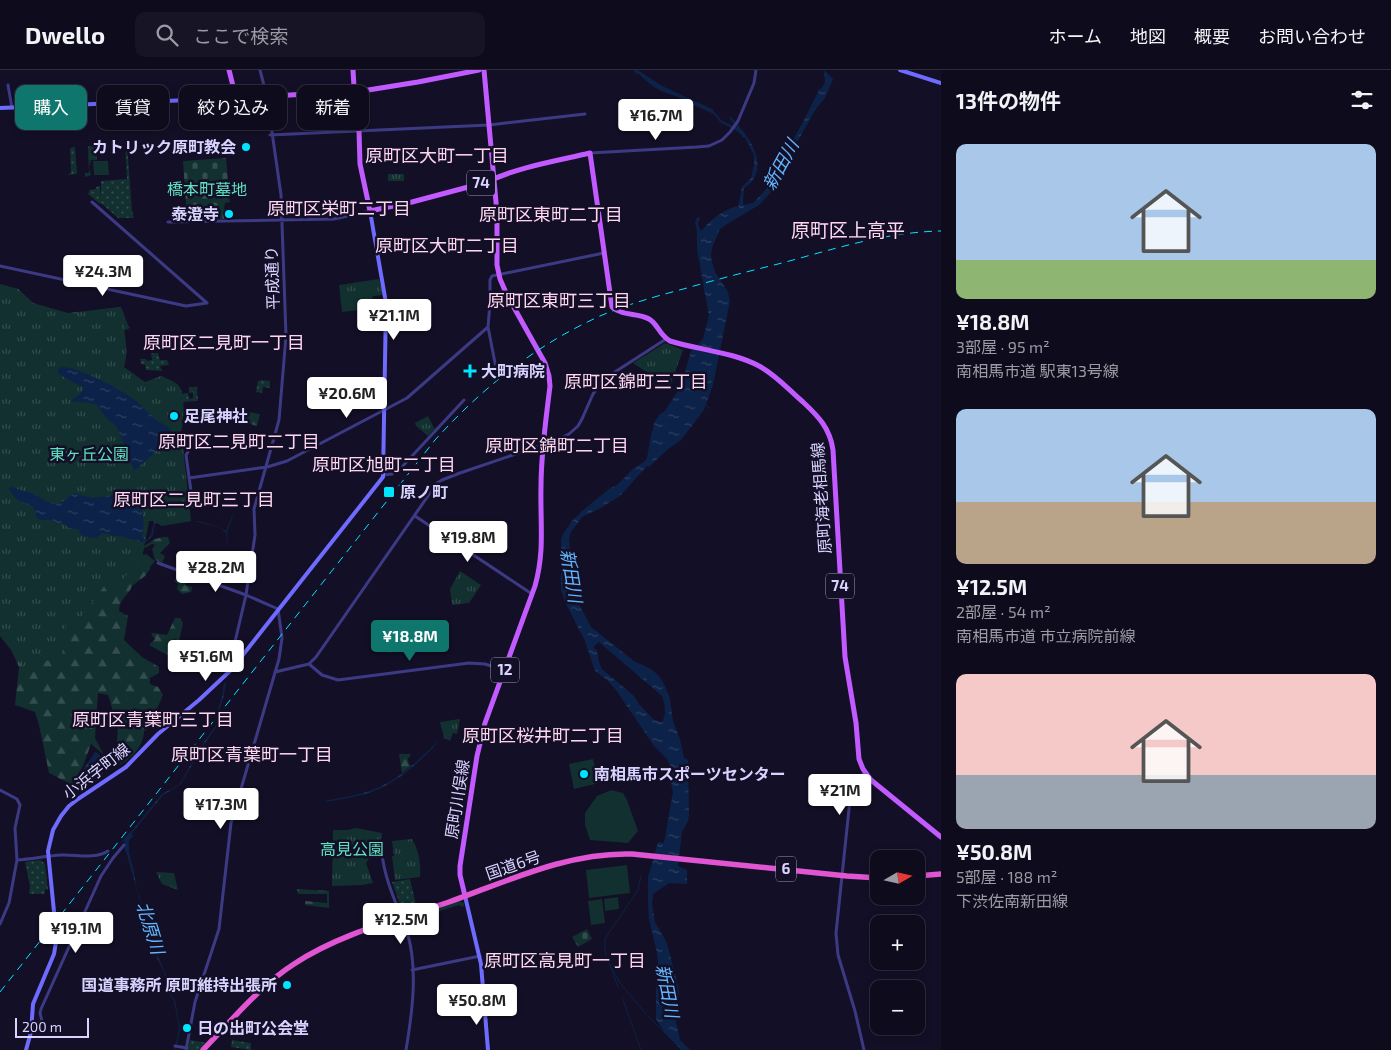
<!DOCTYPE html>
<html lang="ja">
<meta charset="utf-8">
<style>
:root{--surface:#0e0b1c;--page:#171425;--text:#f1f3f6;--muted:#9b9ba3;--line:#2e2b3b;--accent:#0f766e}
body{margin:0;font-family:"Exo 2","Noto Sans JP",sans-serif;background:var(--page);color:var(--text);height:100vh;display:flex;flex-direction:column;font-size:19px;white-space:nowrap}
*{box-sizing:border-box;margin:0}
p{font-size:16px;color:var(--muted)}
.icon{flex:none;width:28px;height:28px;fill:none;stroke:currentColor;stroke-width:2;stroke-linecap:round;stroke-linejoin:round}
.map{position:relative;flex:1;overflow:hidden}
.drawer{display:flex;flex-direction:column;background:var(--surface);width:450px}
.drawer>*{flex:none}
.banner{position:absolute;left:15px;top:15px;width:475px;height:45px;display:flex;gap:10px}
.needle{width:32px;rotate:81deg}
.tools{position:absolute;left:870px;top:780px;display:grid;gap:10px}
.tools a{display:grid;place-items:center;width:55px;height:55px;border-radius:10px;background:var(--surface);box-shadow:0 2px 8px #0003,0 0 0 1px var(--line);font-size:25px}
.scale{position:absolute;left:15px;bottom:12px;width:74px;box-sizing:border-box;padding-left:5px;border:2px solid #d9d4ff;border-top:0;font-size:14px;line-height:18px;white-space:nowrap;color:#d9d4ff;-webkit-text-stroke:4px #130f26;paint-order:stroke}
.price{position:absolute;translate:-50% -42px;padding:0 11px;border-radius:5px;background:#fff;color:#222;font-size:16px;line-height:32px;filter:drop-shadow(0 1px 2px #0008)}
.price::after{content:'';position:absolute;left:50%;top:30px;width:15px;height:11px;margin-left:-8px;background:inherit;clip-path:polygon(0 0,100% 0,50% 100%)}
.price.on{background:var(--accent);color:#fff}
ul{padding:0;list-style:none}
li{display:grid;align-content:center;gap:10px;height:265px;padding:0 15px}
li span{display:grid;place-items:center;height:155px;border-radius:10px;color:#555}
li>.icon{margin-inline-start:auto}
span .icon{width:90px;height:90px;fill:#fffc;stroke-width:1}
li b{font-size:21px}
h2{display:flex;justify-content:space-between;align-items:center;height:60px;padding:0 15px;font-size:21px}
.chip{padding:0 18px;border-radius:10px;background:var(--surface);box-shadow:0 2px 8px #0003,0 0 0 1px var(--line);font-size:18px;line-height:45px}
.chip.on{background:var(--accent);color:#fff}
header{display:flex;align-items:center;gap:30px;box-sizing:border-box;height:70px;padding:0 25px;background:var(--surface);border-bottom:1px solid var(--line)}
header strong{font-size:24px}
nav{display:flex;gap:28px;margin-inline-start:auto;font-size:18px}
.search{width:350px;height:45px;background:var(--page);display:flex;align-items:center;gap:12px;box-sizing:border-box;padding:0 18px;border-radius:10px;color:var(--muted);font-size:19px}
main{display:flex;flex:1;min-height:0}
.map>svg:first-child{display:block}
</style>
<header>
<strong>Dwello</strong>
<div class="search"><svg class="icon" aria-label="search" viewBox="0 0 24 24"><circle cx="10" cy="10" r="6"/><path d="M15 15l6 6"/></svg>ここで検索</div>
<nav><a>ホーム</a><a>地図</a><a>概要</a><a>お問い合わせ</a></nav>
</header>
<main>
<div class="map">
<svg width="941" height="980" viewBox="0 0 941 980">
<defs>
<pattern id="grass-dots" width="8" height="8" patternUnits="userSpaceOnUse" patternTransform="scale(1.25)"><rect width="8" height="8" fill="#12302f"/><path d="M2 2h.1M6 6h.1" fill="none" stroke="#344d4e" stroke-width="1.8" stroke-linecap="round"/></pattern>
<pattern id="forest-firs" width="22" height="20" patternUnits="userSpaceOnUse" patternTransform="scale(1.25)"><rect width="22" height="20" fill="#12302f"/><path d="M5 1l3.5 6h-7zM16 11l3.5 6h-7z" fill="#344d4e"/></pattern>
<pattern id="cemetery-stones" width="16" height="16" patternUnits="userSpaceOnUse" patternTransform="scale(1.25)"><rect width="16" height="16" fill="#12302f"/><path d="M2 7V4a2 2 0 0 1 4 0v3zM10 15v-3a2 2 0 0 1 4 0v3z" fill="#344d4e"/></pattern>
<pattern id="park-tufts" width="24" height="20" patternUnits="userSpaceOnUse" patternTransform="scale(1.25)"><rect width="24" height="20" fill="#12302f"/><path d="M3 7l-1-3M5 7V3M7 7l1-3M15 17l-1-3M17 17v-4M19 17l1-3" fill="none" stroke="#344d4e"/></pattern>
<pattern id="water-ripples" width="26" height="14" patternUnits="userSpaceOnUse" patternTransform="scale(1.25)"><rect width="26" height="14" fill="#0c2248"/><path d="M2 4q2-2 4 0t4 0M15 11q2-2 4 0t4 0" fill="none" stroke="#2f4163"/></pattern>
</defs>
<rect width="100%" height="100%" fill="#130f26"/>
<path fill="url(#grass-dots)" d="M125,74H127L132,141L134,148H118L101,133L100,134L87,123H89V120L96,119V117L100,116L101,130V111L127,109Z
M88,76H96L97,90H91L89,98L91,105L85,107V103H89Z
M75,77L77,104L67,105L71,103L70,78Z
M151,283H158L160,290H167L169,295L160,296L162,301L146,300L145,295L141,294L140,289H146L147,291L152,290Z
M261,310L270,311V318L263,317L262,323L256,322L258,311Z
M189,317H197L198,331L182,332V324L188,323L189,329L193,328V322L189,323Z
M40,790L43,792L45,794L48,820L45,819V824H29L30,816L25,792Z
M410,809L416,835L413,836L414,839L407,841L401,837L392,812Z
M190,970L207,973L199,980H188Z
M232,970L251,973V980L231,977Z"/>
<path fill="url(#forest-firs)" d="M0,214L18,219L33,233L68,243L121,237C125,244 125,251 130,258L123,261L115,292L145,313L161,306C167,309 175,311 179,316C186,325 184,354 179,363L164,356L143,481V485L146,484L155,491L150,497V499L145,506L132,516C129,525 119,529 119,541L128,546L124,570L142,587L159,597V603L150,608V614L158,617L163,625L156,641L164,648L144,661C144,674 133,689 120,694L116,687L118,657L108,625L98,623L95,668L104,685L91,674L83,696L72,715L49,703L39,655L35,642L15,635L19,597L11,580L0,566Z
M230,339L260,344L257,356L226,347Z
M163,467H168L170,473L160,483L165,486L162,493L155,490L152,479L155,475L152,474L145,478L144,476L155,469Z
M182,503L187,505L185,515L192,517L191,522L182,524L177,519L178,514L174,511Z
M175,548H180L183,553L179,571L174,569L172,573L173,580L169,586L149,575L155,569L151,564L153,563L167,565Z
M399,684H411L408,689L409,695H412L402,703Z
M297,819L329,821V838L305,835V831L327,833V824H298Z
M459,831L464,833V835L463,837L459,835L431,844L429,842Z"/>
<path fill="url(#cemetery-stones)" d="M226,88L230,132L225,133L224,139H226L224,149H187L183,91Z
M587,859L592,869L578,877L572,867Z"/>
<path fill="url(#park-tufts)" d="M388,104H404V111H388Z
M379,209L383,225L373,226L371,232V245L366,250L358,240L342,242L339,215Z
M0,215L18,219L34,234L68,244L120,237C123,257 130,278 124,297L145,312L161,306L171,311L179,318C182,335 186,357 177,372L183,377L191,451L162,456L154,451H149L142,488L123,509L109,510L81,547L66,552L64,587L22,596L0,563Z
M665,273L683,280L670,316L666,315L633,293Z
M428,346L434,358L436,357L428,366L416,356L415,353Z
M460,501L481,515L469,533L452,535L450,519Z
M396,565L398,581L388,583L385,567Z
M460,649L457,664L453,663L450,671L444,668L440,652Z
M356,758L382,763L379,782L372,784L366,793L373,813L362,815L332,816L333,760H348Z
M412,769C419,781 421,793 420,807L395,810L392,786H394L392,771Z
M156,802L174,803L178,820L162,814Z"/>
<path fill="#12302f" d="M93,91H108L109,105H94Z
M593,689L599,713L574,719L569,694Z
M611,720L623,723L627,730L638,761L628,773L590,770L585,755V743L597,726Z
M627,795L630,823L589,828L586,800Z
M618,827L619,839L605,841L604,829Z
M602,829L605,853L591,855L588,831Z"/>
<path fill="url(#water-ripples)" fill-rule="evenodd" d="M633,0H638L662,16L712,39L721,50L737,58L729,47H731C745,63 767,87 753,110C751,113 747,116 744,118L743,135L753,133L772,113L777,98L803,52L819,20C828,14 824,9 824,0L833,9L825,28L815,40L778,107L774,119L759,135L727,154L720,159L717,166L712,178L711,186L713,196L715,202L728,222L730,231L713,315L704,340L681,370L667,380L649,397L647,396L620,426L599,439L582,447L571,462L569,470L576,528L591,557L634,591L651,599L659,606L665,616L670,629L673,651L680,669L684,688L688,690L689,745L688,751L682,762L678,796L687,800V814L669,813L653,824L652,834L655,852L667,873L679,920L676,952L680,970L690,980H681L665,963L656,949V909L658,896L657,883L649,849L648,835V807L658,772L664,773L673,722L669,705L673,701L667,689L654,676L616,620L607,610L595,601L585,571L566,534L561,520V470L563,464L572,451L582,441L609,419L617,415L634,398L644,392L647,388L651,365L655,351L660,344L664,342L680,318L691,281L703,269L709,245L708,241L697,179V161L695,153L697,147L700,148L698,154L701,161C711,149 722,141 737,136V138H738L742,117L751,108L754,95V85L745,68L737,61L720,52L714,44L680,29H682C677,26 672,25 666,23C655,19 647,12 639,4H636L635,2ZM599,572L662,626C665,634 667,644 662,652L654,650L639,634L634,626L602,599L599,592L597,581L594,578V576Z
M63,297C77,296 124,321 136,331C144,338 151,345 159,352C163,354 170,357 171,361C172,365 169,369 167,372L134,401L117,357L106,348L97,335L90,333L70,331L80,324L84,318L60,305L58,301L59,298Z
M13,417C18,420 22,420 28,422C47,428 53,444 73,423L92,428L114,425L124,420L128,419C143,433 146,449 142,468L147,470L151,465L154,451L161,456L195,451H199L221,458L226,461L232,446L210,441L233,446L227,462L228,476L226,463L220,458L195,451L163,456L155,453L153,465L146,472H141L138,470L131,469L121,466H114L104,463L101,464L96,468H90L81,465L78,459H70L63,453H57L52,450H40L36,446L33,436C23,435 12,428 9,418Z
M224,613H226L223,629L218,643L222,649L205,673L180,715L163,725L132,763L133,767L122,772L112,784L123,770L131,762L162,724L179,715L204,672L220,650L217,642L222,627Z
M440,669C427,687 395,714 374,721C359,727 341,729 325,732V731C340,728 360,725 375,719C400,709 420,689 440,669Z
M95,682L98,683L101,687L103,706L93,713L78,712L77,710C81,700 89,692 95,682Z
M638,694L639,702L621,705L619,698Z
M127,775L134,802L136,816L140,829L145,836L147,854L152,867L157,884L167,907L171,925L175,931L180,958L176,980H175L179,957L174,931L170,925L164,902L155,884L152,868L146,855L144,835L139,828L125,777Z"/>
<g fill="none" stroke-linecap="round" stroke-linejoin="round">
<path stroke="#0c2248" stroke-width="1" d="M671,318L679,322
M705,335L710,338
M610,894L620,913L646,944
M618,917L605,882V869L638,820L641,806
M622,927L641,980
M649,947L670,968"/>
<path stroke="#0c2248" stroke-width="4.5" d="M127,780C126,773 126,770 130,765"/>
<path stroke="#3d3a85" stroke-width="3" d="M8,15L12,38
M270,65L489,55L585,44
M590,83L697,77L709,76L722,70L730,62L738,51L754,13L756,0
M92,132L207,233
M168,152L334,149L369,141
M0,196L186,236L207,233
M496,298L488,257L490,233V210L492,206L604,183
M188,382L186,385L193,436
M383,405L392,404L400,399L464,330
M189,408L267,397L287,391L407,328L488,257
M415,446L532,524
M158,493L246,525L278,539L282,568L279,589L231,753L219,859L195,932L186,980
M242,588L236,581L234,576L246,525L255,465L254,439L279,350L286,266L281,125L267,27L260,0
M309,594L322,605L338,610L469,593L485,594L504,600
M275,602L309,594L316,587L437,413L442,410L460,403L554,371L569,364L578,356L582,349L593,324L604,309L666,269
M0,720L17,729L20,735L15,758L17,790
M382,784C385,812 399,839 408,865C418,901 412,944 406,980
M0,854L9,833L17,790C32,789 46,786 61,785C76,784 94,790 108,781
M412,900L480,886
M32,954L39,953L42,951L40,943L41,939L101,806L113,788L124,775
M175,976L187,978
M864,980L855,941L838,885L836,863L851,720C853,711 858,707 865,703"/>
<path stroke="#6f6bff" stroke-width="4" d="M900,0L941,13
M0,38L236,28
M465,826L481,894L488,980
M26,980L31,962L33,934L54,884L56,872V862L48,781L53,760L61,746L69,736L78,729L126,697L158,664L199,630L231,600L383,407L386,233L370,141"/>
<path stroke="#c25bff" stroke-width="5" d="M229,0L236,28L362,21L418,12L479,0
M353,0L354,17L358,28L360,94L370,141L412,132L487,112C518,97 556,91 590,83L612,237C624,247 637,242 649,249C658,254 659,265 670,271C699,280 733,282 759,296C776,305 789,320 803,332C818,346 830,358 833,380L845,587L856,653L859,689L863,699L871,710L941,767
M465,826L460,805V796L477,686L485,653L535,516C545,481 540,452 541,416C541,383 546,349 550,316L549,306L545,293L507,225L500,209L497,195V151L496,132L484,0"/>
<path stroke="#e055d1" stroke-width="5.5" d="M916,806L941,804
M203,980C231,951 261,915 294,894C341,863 397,850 449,832C508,811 568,782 632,784L847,806L879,808"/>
<path stroke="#00e5ff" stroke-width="1" stroke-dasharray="8 6" stroke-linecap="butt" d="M0,922L435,370C482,318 536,275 600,246C628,234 657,226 687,218C718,209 750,201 782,193C834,179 886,162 941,161"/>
</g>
<g fill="#00e5ff" stroke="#130f26" stroke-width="2">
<circle cx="246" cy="77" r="5"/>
<circle cx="229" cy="144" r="5"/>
<path d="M467.5 293.5h5v5h5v5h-5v5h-5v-5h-5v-5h5z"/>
<circle cx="174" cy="346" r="5"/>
<rect x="383" y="416" width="12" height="12" rx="2.5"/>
<circle cx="584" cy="704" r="5"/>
<circle cx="287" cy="915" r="5"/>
<circle cx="187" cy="958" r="5"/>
</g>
<g text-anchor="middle" stroke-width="5" stroke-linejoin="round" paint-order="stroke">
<g fill="#130f26" stroke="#9e99be" stroke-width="1">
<rect x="467" y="100.5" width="28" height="25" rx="4"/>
<rect x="826" y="503.5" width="28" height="25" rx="4"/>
<rect x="491" y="587.5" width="28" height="25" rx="4"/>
<rect x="776" y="786.5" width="20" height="25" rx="4"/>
</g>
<g font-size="15" font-weight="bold" fill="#d9d4ff">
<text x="481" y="118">74</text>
<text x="840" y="521">74</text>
<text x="505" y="605">12</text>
<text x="786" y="804">6</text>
</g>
<g font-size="16" font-weight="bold" fill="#d9d4ff" stroke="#130f26" text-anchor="start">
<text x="236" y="83" text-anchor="end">カトリック原町教会</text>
<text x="219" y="150" text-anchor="end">泰澄寺</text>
<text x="481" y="307">大町病院</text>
<text x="184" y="352">足尾神社</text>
<text x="400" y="428">原ノ町</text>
<text x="594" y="710">南相馬市スポーツセンター</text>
<text x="277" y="921" text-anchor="end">国道事務所 原町維持出張所</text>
<text x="197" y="964">日の出町公会堂</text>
</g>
<g font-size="16" fill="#5fe0c0" stroke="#130f26">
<text x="207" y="125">橋本町墓地</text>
<text x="89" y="390">東ヶ丘公園</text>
<text x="352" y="785">高見公園</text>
</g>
<g font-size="16" fill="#d9d4ff" stroke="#130f26">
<text transform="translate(272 208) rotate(-92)" y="6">平成通り</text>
<text transform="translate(821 428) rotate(-94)" y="6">原町海老相馬線</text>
<text transform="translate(96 701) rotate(-38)" y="6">小浜字町線</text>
<text transform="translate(457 729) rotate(-81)" y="6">原町川俣線</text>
<text transform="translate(513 795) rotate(-19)" y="6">国道6号</text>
</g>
<g font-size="18" fill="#ffd6f0" stroke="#130f26">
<text x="437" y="92">原町区大町一丁目</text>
<text x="339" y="145">原町区栄町二丁目</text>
<text x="551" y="151">原町区東町二丁目</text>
<text x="447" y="182">原町区大町二丁目</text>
<text x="559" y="237">原町区東町三丁目</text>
<text x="224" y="279">原町区二見町一丁目</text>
<text x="636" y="318">原町区錦町三丁目</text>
<text x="239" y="378">原町区二見町二丁目</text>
<text x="557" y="382">原町区錦町二丁目</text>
<text x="384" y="401">原町区旭町二丁目</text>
<text x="194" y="436">原町区二見町三丁目</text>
<text x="153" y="656">原町区青葉町三丁目</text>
<text x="543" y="672">原町区桜井町二丁目</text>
<text x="252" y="691">原町区青葉町一丁目</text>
<text x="565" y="897">原町区高見町一丁目</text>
</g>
<g font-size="18" font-style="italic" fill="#62b6ff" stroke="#130f26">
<text transform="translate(781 95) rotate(-61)" y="6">新田川</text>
<text transform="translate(571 506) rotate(81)" y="6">新田川</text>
<text transform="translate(150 858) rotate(73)" y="6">北原川</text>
<text transform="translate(667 921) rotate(79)" y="6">新田川</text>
</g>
<g font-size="19" fill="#ffd6f0" stroke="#130f26">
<text x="848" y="167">原町区上高平</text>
</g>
</g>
</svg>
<div class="tools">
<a><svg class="needle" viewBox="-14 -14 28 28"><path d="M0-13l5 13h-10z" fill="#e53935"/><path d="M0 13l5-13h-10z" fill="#9b9ba3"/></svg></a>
<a>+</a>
<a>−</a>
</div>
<div class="scale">200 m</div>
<b class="price" style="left:656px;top:71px">¥16.7M</b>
<b class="price" style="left:103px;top:227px">¥24.3M</b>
<b class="price" style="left:394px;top:271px">¥21.1M</b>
<b class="price" style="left:347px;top:349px">¥20.6M</b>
<b class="price" style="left:468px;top:493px">¥19.8M</b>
<b class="price" style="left:216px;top:523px">¥28.2M</b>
<b class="price on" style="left:410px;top:592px">¥18.8M</b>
<b class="price" style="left:206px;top:612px">¥51.6M</b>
<b class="price" style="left:840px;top:746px">¥21M</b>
<b class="price" style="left:221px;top:760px">¥17.3M</b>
<b class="price" style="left:401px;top:875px">¥12.5M</b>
<b class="price" style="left:76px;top:884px">¥19.1M</b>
<b class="price" style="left:477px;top:956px">¥50.8M</b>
<div class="banner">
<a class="chip on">購入</a>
<a class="chip">賃貸</a>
<a class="chip">絞り込み</a>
<a class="chip">新着</a>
</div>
</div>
<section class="drawer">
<h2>13件の物件<svg class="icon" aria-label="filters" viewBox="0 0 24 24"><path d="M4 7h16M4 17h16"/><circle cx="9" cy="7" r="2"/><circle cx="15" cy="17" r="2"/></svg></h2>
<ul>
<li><span style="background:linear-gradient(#a9c7e8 75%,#8fb573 0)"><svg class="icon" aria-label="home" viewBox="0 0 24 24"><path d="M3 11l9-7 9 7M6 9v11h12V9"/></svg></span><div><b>¥18.8M</b><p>3部屋 · 95 m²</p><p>南相馬市道 駅東13号線</p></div></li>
<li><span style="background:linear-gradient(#a9c7e8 60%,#b9a48a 0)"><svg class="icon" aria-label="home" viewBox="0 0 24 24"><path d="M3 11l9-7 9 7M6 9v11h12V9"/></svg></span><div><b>¥12.5M</b><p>2部屋 · 54 m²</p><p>南相馬市道 市立病院前線</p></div></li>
<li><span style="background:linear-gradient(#f6c9c9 65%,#9aa5b1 0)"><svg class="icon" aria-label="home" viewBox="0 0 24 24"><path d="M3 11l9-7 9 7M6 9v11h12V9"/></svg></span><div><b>¥50.8M</b><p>5部屋 · 188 m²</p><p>下渋佐南新田線</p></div></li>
</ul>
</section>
</main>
